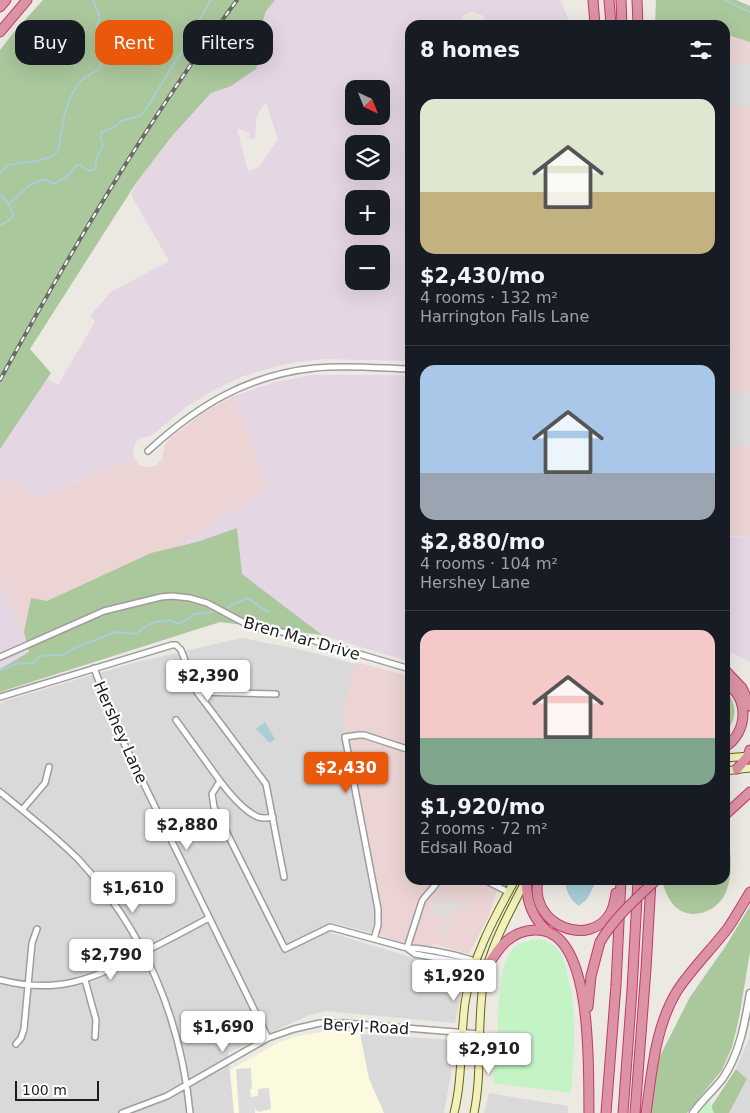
<!DOCTYPE html>
<meta charset="utf-8">
<style>
:root{--surface:#171b24;--page:#242831;--text:#f1f3f6;--muted:#9ea1a6;--line:#363941;--accent:#ea580c}
body{margin:0;font-family:"DejaVu Sans",sans-serif;background:var(--page);color:var(--text);height:100vh;display:flex;flex-direction:column;font-size:19px;white-space:nowrap}
*{box-sizing:border-box;margin:0}
p{font-size:16px;color:var(--muted)}
.icon{flex:none;width:28px;height:28px;fill:none;stroke:currentColor;stroke-width:2;stroke-linecap:round;stroke-linejoin:round}
.map{position:relative;flex:1;overflow:hidden}
.drawer{position:absolute;left:405px;top:20px;width:325px;height:865px;display:flex;flex-direction:column;background:var(--surface);border-radius:15px;box-shadow:0 5px 20px #0002}
.drawer>*{flex:none}
.hud{position:absolute;left:15px;top:20px;width:315px;height:45px;display:flex;gap:10px}
.needle{width:32px;rotate:137deg}
.fabs{position:absolute;left:345px;top:80px;display:grid;gap:10px}
.fabs a{display:grid;place-items:center;width:45px;height:45px;border-radius:10px;background:var(--surface);box-shadow:0 5px 20px #0002;font-size:25px}
.scale{position:absolute;left:15px;bottom:12px;width:84px;box-sizing:border-box;padding-left:5px;border:2px solid #1c1c1c;border-top:0;font-size:14px;line-height:18px;white-space:nowrap;color:#1c1c1c;-webkit-text-stroke:4px #fff;paint-order:stroke}
.price{position:absolute;translate:-50% -42px;padding:0 11px;border-radius:5px;background:#fff;color:#222;font-size:16px;line-height:32px;filter:drop-shadow(0 1px 2px #0008)}
.price::after{content:'';position:absolute;left:50%;top:30px;width:15px;height:11px;margin-left:-8px;background:inherit;clip-path:polygon(0 0,100% 0,50% 100%)}
.price.selected{background:var(--accent);color:#fff}
ul{padding:0;list-style:none}
li{display:grid;align-content:center;gap:10px;height:265px;padding:0 15px}
li+li{border-top:1px solid var(--line)}
li span{display:grid;place-items:center;height:155px;border-radius:15px;color:#555}
li>.icon{margin-inline-start:auto}
span .icon{width:90px;height:90px;fill:#fffc;stroke-width:1}
li b{font-size:21px}
h2{display:flex;justify-content:space-between;align-items:center;height:60px;padding:0 15px;font-size:21px}
.chip{padding:0 18px;border-radius:15px;background:var(--surface);box-shadow:0 5px 20px #0002;font-size:18px;line-height:45px}
.chip.selected{background:var(--accent);color:#fff}
.map>svg:first-child{display:block}
</style>
<div class="map">
<svg width="750" height="1113" viewBox="0 0 750 1113">
<rect width="100%" height="100%" fill="#ece9e3"/>
<path fill="#dad9d9" d="M242,638L302,650L410,678V880L404,941L329,922L331,933L423,961L466,969L455,1023L325,1011L307,1016L228,1053L234,1113H0V704L4,701L137,662Z
M360,1034L453,1040L451,1073L444,1113H384L369,1079Z
M750,1036V1113H729L747,1079L736,1069Z
M489,1093L568,1106V1113H484Z"/>
<path fill="#ecd4d4" d="M750,9V537L725,536V25H698Z
M234,396L268,488L163,556L320,635L290,626L222,622L198,628L40,676L0,581V476L40,497L134,458L138,464L144,467L156,466L162,459L165,444L173,436L203,413Z
M356,662L410,676V880H500L489,916L469,954L433,944L431,949L407,942L406,944L386,938L379,932L381,911L342,712Z"/>
<path fill="#e5d6e3" fill-rule="evenodd" d="M262,0H560L571,25H488L482,15L472,12L463,15L458,25H410V356L409,358L403,361L324,359L297,362L270,368L241,377L212,391L186,407L151,436L141,438L136,442L133,451L134,458L39,497L0,476V423L29,369L58,385L95,322L90,316L111,292L169,261L131,195L136,183L172,136L188,118ZM354,89H381V116H354ZM266,103L278,139L258,168L248,171L237,128L250,134L247,138L255,139L256,119L260,110ZM354,144H381V171H354ZM354,199H381V226H354ZM354,254H381V281H354Z
M312,375H402L407,379L410,475L409,659L405,660L320,635L162,556L268,488L234,396L275,382Z
M725,537H750V662L725,649Z
M0,581L40,676L0,689Z"/>
<path fill="#fbf9de" d="M328,1031H345L360,1034L369,1079L384,1113H234L230,1070L279,1042L298,1036Z"/>
<path fill="#abc79c" d="M43,0H275L266,11L260,30L262,47L256,69L231,86L211,93L172,136L136,183L30,349L51,373L0,449V50L15,31Z
M656,0H736L750,6V42L725,34V25H655Z
M237,528L242,574L322,635L220,622L0,692V669L29,652L24,632L31,598L47,601L151,553L197,542Z
M725,690C738,702 737,721 725,733Z
M726,823C730,843 735,877 724,896C714,914 686,922 672,903C667,897 665,889 662,882L664,880H725Z
M750,906V952L739,1018L732,1047L722,1070L687,1113H648L659,1058L690,997L725,947Z
M736,1069L747,1079L729,1113H707Z"/>
<path fill="#c4f3c5" d="M541,939C545,941 551,943 555,946C563,953 565,964 567,974C578,1014 574,1052 571,1093L493,1083C494,1070 496,1057 497,1044C499,1019 496,968 513,949C520,941 530,940 541,939Z
M709,1100L714,1113H699Z"/>
<path fill="#dcdcdc" d="M750,63V106L725,107V65Z
M750,392V445L725,447V394Z
M436,898L470,907L469,911L453,907L443,939L439,938L445,917L432,913Z
M251,1068L252,1089H250L251,1097L258,1096V1089L269,1088L271,1109L258,1112L255,1108V1113H239L236,1069Z"/>
<path fill="#a8ced6" d="M265,722L275,739L270,743L256,729Z
M565,880H597L587,899L579,906C571,901 565,890 565,880Z"/>
<g fill="none" stroke-linecap="round" stroke-linejoin="round">
<path stroke="#a8ced6" stroke-width="2" d="M725,0L750,12
M0,173L8,165L38,161L53,156L58,151L64,117L70,98L78,84L84,78L99,69L104,56V47L98,34L97,24L100,17L93,0
M0,194L9,204L13,214L10,220L0,225
M9,204L30,185L45,179L53,184L65,178L76,166L80,165L90,171L95,169L97,157L103,146L101,139L102,132L114,127L121,121L140,116L148,106L178,57L189,46L190,36L211,0
M228,607L247,598C255,601 260,608 268,612
M0,670L16,664L33,663L40,656L64,655L74,648L116,632L137,634C146,622 158,621 172,620L178,624L188,619L194,614L213,612"/>
<g stroke="#9d9d9d" stroke-width="8">
<path id="minor" d="M148,451C197,406 247,375 315,368C346,365 378,368 410,369
M0,657L104,611L161,597L172,596L190,598L207,603L252,627L288,633L410,669
M94,668L117,729L268,1038
M197,692L266,784L284,877
M0,697L172,645H176L181,650L197,692L276,694
M176,720L220,781L212,794L214,807L285,949L330,927L407,948C426,948 471,957 487,967
M220,781C229,793 244,811 258,817C263,819 268,818 273,817
M0,792C26,813 54,835 78,859C144,930 181,1018 190,1113
M22,810L45,783L49,767
M485,880L508,892
M502,880L512,885
M374,939L378,925V909L345,737L359,735H364L410,750
M407,948L422,901C427,893 435,888 438,880
M408,949L415,954L476,965
M0,980C59,995 93,979 144,952C166,941 187,930 209,918
M85,980L96,1020L95,1037
M16,1044L21,1038L24,1029L32,943L37,929
M122,1113L167,1096L268,1038L294,1029L320,1023H344L480,1034"/>
</g>
<g stroke="#9d9d9d" stroke-width="9">
<path id="tertiary" d="M693,1113C702,1100 714,1090 723,1078C740,1053 745,1022 750,993"/>
</g>
<g stroke="#626610" stroke-width="9">
<path id="secondary" d="M725,758L750,756
M725,771L750,768
M454,1113C463,1077 460,1040 465,1003C471,960 494,918 515,880
M474,1113C483,1069 476,1023 484,979C491,944 510,912 526,880"/>
</g>
<g stroke="#c4376f" stroke-width="11">
<path id="motorway" d="M593,0L595,25
M609,0L611,25
M621,0L622,25
M637,0L638,25
M0,7L6,0
M0,32L27,0
M725,670L742,688L750,706
M725,683C750,698 748,732 725,747
M737,769L748,756L750,750
M725,815L750,792
M526,880C527,901 531,916 547,931
M538,880C529,926 591,949 611,912C614,906 615,899 616,893
M487,967C499,947 510,931 535,930C595,927 588,1074 589,1113
M588,1007L591,976L600,942
M606,1113L616,985L621,880
M623,1113L632,990L638,880
M635,1113L646,969L651,881
M646,1113C652,1072 655,1027 677,991C692,968 712,949 728,928C736,916 743,904 750,892"/>
</g>
<use href="#minor" stroke="#fff" stroke-width="5"/>
<use href="#tertiary" stroke="#fff" stroke-width="6"/>
<use href="#secondary" stroke="#f2f1bc" stroke-width="7"/>
<use href="#motorway" stroke="#dc93a4" stroke-width="9"/>
<g stroke="#6a6a6a" stroke-width="4">
<path id="rail" d="M0,380C72,249 148,120 237,0"/>
</g>
<use href="#rail" stroke="#fff" stroke-width="2" stroke-dasharray="5.5" stroke-linecap="butt"/>
<g stroke="#c4376f" stroke-width="11" stroke-linecap="butt">
<path id="motorway-bridge" d="M600,942C615,917 636,899 656,880"/>
</g>
<use href="#motorway-bridge" stroke="#dc93a4" stroke-width="9"/>
</g>
<g text-anchor="middle" stroke-width="4.5" stroke-linejoin="round" paint-order="stroke">
<g font-size="16" fill="#1c1c1c" stroke="#fff">
<text transform="translate(302 638) rotate(16)" y="6">Bren Mar Drive</text>
<text transform="translate(121 732) rotate(66)" y="6">Hershey Lane</text>
<text transform="translate(366 1026) rotate(3)" y="6">Beryl Road</text>
</g>
</g>
</svg>
<div class="fabs">
<a><svg class="needle" viewBox="-14 -14 28 28"><path d="M0-13l5 13h-10z" fill="#e53935"/><path d="M0 13l5-13h-10z" fill="#9ea1a6"/></svg></a>
<a><svg class="icon" aria-label="layers" viewBox="0 0 24 24"><path d="M12 4l9 5-9 5-9-5zM3 14l9 5 9-5"/></svg></a>
<a>+</a>
<a>−</a>
</div>
<div class="scale">100 m</div>
<b class="price" style="left:208px;top:702px">$2,390</b>
<b class="price selected" style="left:346px;top:794px">$2,430</b>
<b class="price" style="left:187px;top:851px">$2,880</b>
<b class="price" style="left:133px;top:914px">$1,610</b>
<b class="price" style="left:111px;top:981px">$2,790</b>
<b class="price" style="left:454px;top:1002px">$1,920</b>
<b class="price" style="left:223px;top:1053px">$1,690</b>
<b class="price" style="left:489px;top:1075px">$2,910</b>
<div class="hud">
<a class="chip">Buy</a>
<a class="chip selected">Rent</a>
<a class="chip">Filters</a>
</div>
<section class="drawer">
<h2>8 homes<svg class="icon" aria-label="filters" viewBox="0 0 24 24"><path d="M4 7h16M4 17h16"/><circle cx="9" cy="7" r="2"/><circle cx="15" cy="17" r="2"/></svg></h2>
<ul>
<li><span style="background:linear-gradient(#dfe7d0 60%,#c2b280 0)"><svg class="icon" aria-label="home" viewBox="0 0 24 24"><path d="M3 11l9-7 9 7M6 9v11h12V9"/></svg></span><div><b>$2,430/mo</b><p>4 rooms · 132 m²</p><p>Harrington Falls Lane</p></div></li>
<li><span style="background:linear-gradient(#a9c7e8 70%,#9aa5b1 0)"><svg class="icon" aria-label="home" viewBox="0 0 24 24"><path d="M3 11l9-7 9 7M6 9v11h12V9"/></svg></span><div><b>$2,880/mo</b><p>4 rooms · 104 m²</p><p>Hershey Lane</p></div></li>
<li><span style="background:linear-gradient(#f6c9c9 70%,#7fa58c 0)"><svg class="icon" aria-label="home" viewBox="0 0 24 24"><path d="M3 11l9-7 9 7M6 9v11h12V9"/></svg></span><div><b>$1,920/mo</b><p>2 rooms · 72 m²</p><p>Edsall Road</p></div></li>
</ul>
</section>
</div>
